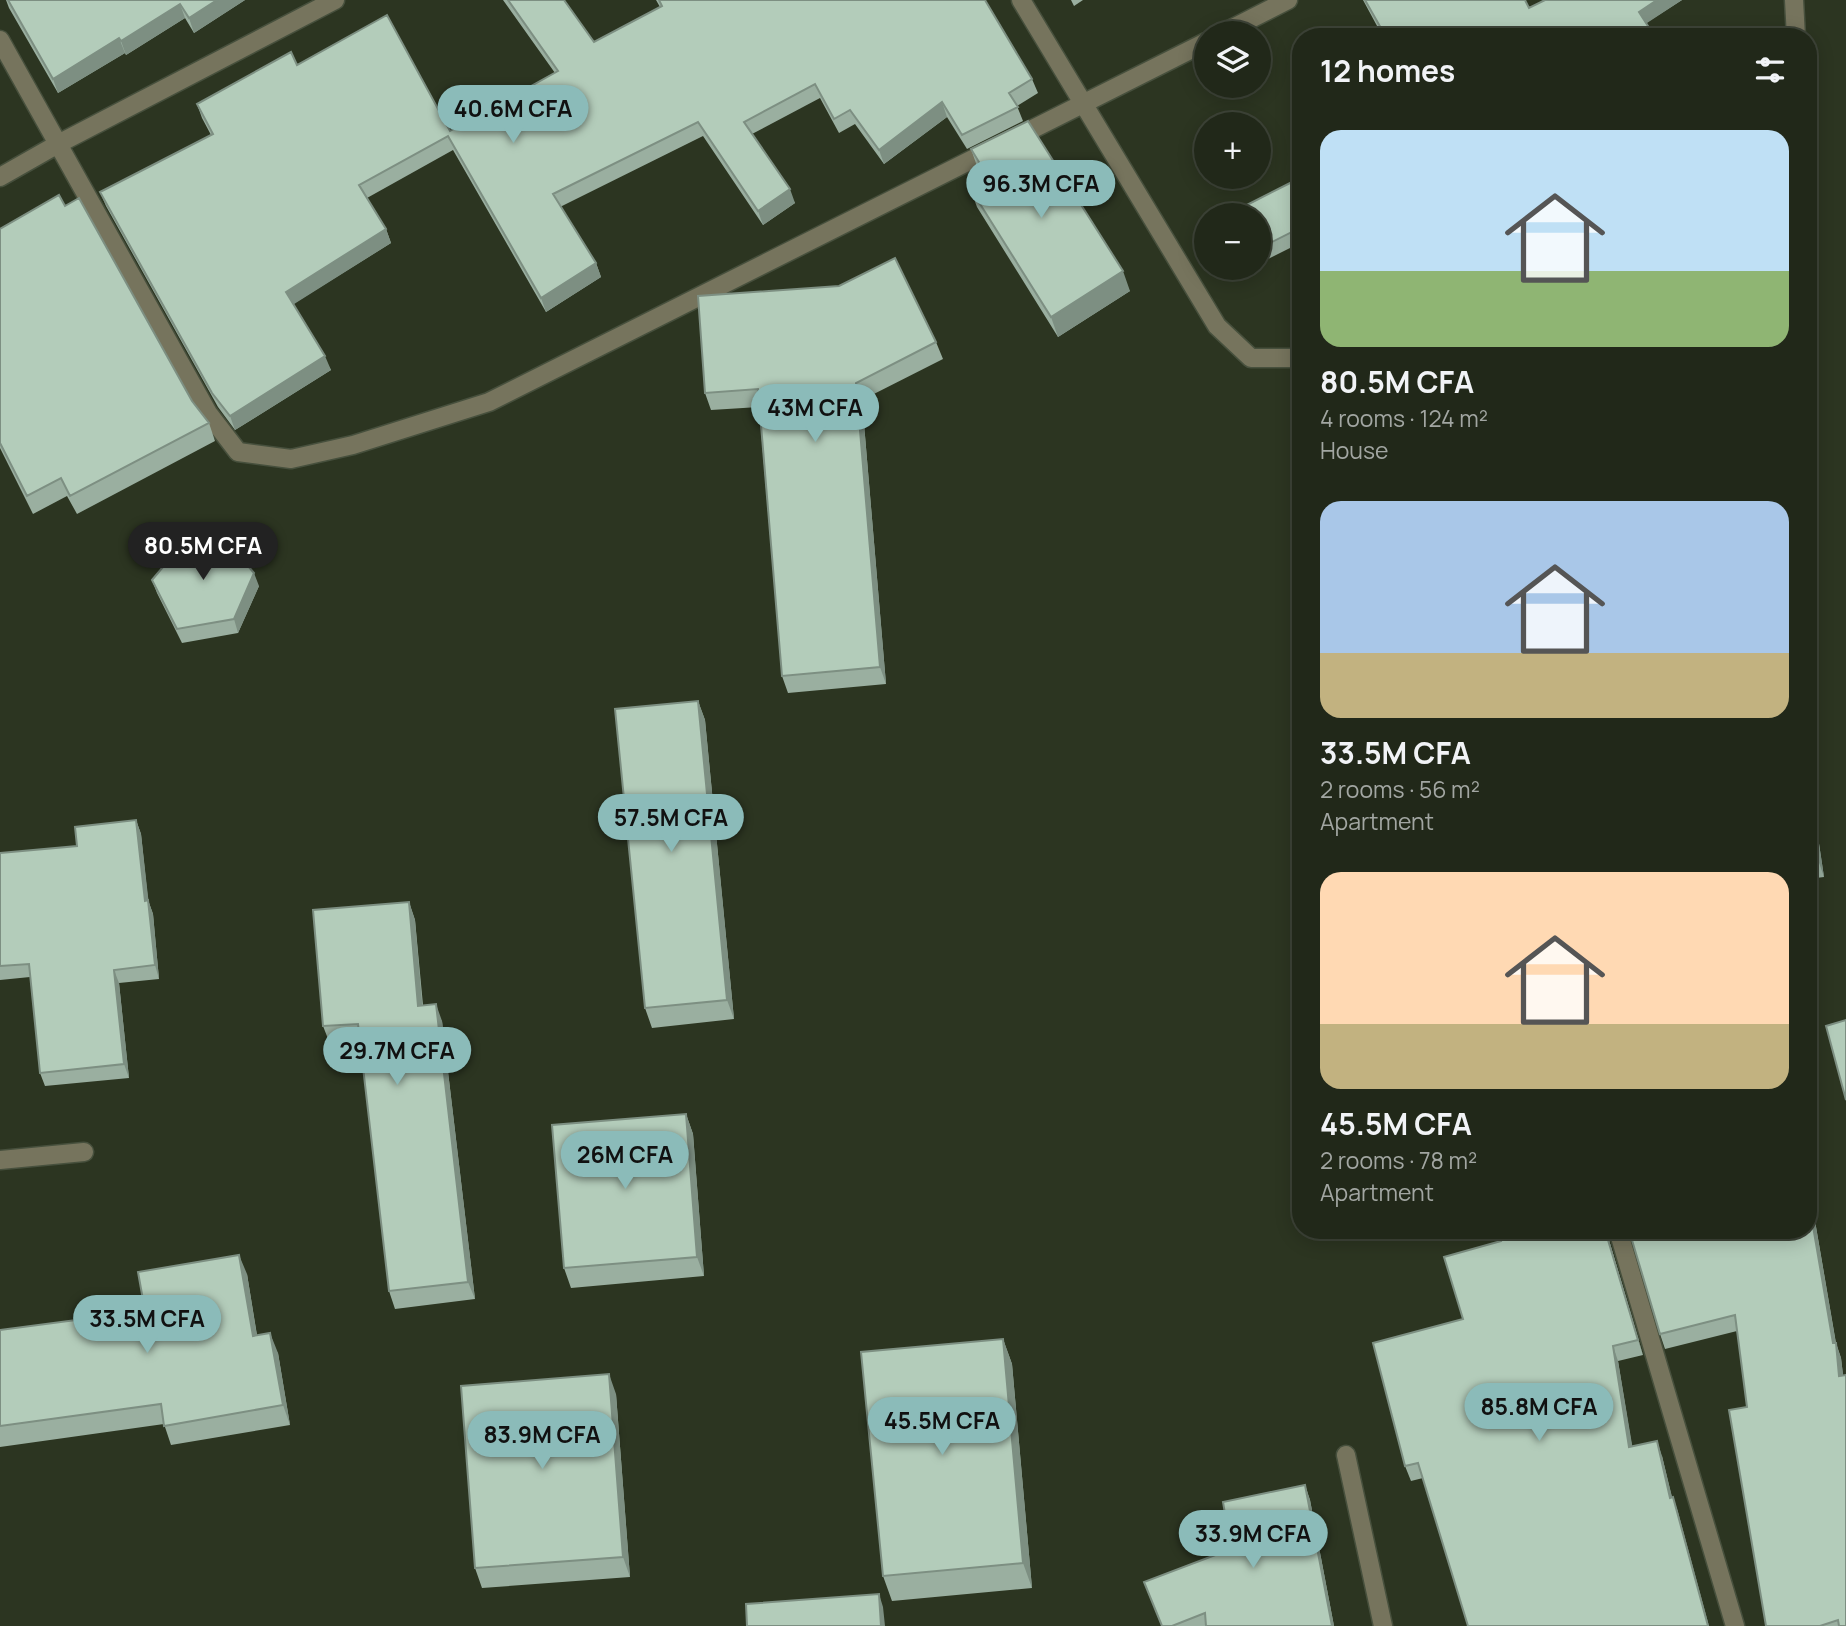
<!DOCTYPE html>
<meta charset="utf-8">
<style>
:root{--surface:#212819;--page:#2d3426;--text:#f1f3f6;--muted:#a2a6a2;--line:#3e4438;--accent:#8bbbb9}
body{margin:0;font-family:Manrope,sans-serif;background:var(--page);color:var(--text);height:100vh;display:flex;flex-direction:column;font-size:26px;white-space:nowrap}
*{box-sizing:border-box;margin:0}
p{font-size:23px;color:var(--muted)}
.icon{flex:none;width:38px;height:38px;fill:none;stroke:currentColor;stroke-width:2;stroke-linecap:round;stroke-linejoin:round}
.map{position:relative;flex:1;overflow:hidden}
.side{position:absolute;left:1292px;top:28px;width:525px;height:1211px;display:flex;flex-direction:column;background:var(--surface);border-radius:28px;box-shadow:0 4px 18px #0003,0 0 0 2px var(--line)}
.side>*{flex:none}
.tools{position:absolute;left:1194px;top:21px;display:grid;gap:14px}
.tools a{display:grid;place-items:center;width:77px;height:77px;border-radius:50%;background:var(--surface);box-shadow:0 4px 18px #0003,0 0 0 2px var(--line);font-size:35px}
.price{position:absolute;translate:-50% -60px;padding:0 16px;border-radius:24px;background:var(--accent);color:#111;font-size:23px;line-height:46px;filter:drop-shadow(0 2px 4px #0008)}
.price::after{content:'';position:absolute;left:50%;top:42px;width:21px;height:16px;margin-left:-10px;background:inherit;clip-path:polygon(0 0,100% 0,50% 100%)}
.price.current{background:#222;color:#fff}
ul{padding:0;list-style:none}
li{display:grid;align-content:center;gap:14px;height:371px;padding:0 28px}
li span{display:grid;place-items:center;height:217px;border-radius:21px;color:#555}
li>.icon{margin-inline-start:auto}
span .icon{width:126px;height:126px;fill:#fffc;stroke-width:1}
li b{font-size:30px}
h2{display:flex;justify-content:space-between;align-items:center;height:84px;padding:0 28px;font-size:30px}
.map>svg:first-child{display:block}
</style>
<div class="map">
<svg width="1846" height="1626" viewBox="0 0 1846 1626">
<rect width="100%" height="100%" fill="#2c3521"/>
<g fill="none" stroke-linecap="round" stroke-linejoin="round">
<g stroke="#47503d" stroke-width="21">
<path id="minor" d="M1021,0L1217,326L1251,358H1300
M1794,0L1796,37
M1223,33L1288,0
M0,40L208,413L238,452L291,459L353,445L489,402L1206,42
M0,177L58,144L335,0
M0,1160L84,1152
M1618,1230L1735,1626
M1346,1455L1383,1626"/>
</g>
<use href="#minor" stroke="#76745d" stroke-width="18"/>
</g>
<path fill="#9aafa0" d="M6,0H245L194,33L185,18L126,55L125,53L58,93L9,8Z
M503,0H564L594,42L660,7L656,0H985L1032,79L1038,93L1017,106L1023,121L967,149L947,117L884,164L855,124L839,133L820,98L752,134L795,203L763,225L703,136L560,207L596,263L601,277L546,312L453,150L367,198L386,229L391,243L293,304L331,370L235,430L218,407L106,206L100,192L211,135L202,118L197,104L297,65L450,131L555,73Z
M1071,0H1083L1074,6Z
M1363,0H1525L1529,8L1545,0H1682L1646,23L1655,37H1383Z
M971,149L1130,291L1058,337L977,207L970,188L984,179L978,169Z
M1300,178V243L1264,261L1258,249V215H1242L1239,209Z
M65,206L192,401L209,423L215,441L77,514L67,496L33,514L0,448V229Z
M936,342L943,359L862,400L886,684L788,693L782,676L759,407L711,410L705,393Z
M152,580L259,586L238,633L182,643L157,593Z
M698,701L705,720L734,1019L652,1028L645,1008Z
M1808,770L1824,877L1808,879Z
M136,820L141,834L148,900L153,914L159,979L119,983L129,1078L45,1086L40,1073L30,977L0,980V853L77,846Z
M409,902L415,920L423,1005L442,1021L475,1299L395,1309L389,1291L360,1042L330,1044L323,1026Z
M686,1114L693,1134L704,1276L571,1288L564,1268Z
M1808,1180L1836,1343L1841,1358L1843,1375L1846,1626H1766L1747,1407L1737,1331L1665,1349L1660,1334L1808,1230Z
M1498,1230H1606L1643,1355L1618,1361L1632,1447L1662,1456L1672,1498L1678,1512L1423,1478L1411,1481L1405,1466L1463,1319L1501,1241Z
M247,1274L257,1335L278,1353L290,1425L171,1445L164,1424L0,1447V1330L145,1311Z
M1003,1339L1012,1364L1032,1588L892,1601L883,1576Z
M616,1394L630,1577L482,1588L475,1568Z
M1305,1485L1310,1500L1334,1626H1161L1231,1549Z"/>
<path fill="#7d8f82" d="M217,0H245L194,33L189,18Z
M1657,0H1682L1644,25L1639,12Z
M180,4L185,18L126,55L121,41Z
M119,38L125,53L58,93L53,79Z
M942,102L947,117L884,164L879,150Z
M790,189L795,203L763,225L758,211Z
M386,229L391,243L291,306L286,292Z
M596,263L601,277L546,312L541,298Z
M1123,271L1130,291L1058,337L1051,317Z
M325,356L331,370L235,430L230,416Z
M856,383L862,400L886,684L880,667Z
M254,573L259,586L238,633L234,619Z
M698,701L705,720L734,1019L727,1000Z
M1808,770L1824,877L1817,857L1808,796Z
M136,820L141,834L150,914L145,901Z
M148,900L153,914L159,979L155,965Z
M409,902L415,920L424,1024L418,1006Z
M114,970L119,983L129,1078L124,1064Z
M436,1004L442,1021L475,1299L468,1282Z
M686,1114L693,1134L704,1276L697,1257Z
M1808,1180L1836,1344V1343L1841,1358L1845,1391L1839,1376L1833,1343L1808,1197Z
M1605,1230H1606L1643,1355L1638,1340Z
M239,1255L247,1274L260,1355L253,1336Z
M270,1333L278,1353L290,1425L283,1405Z
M1003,1339L1012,1364L1032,1588L1023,1563Z
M1613,1346L1618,1361L1635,1462L1629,1447Z
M609,1374L616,1394L630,1577L623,1557Z
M1657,1441L1662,1456L1676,1513L1670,1498Z
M1305,1485L1310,1500L1334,1626H1332Z
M1673,1497L1678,1512L1709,1626H1708Z
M879,1594L883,1607L885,1626H881Z"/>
<path fill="#b3ccba" stroke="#7d8f82" stroke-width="2" d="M8,0H217L189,18L180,4L121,41L119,38L53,79Z
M508,0H564L594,42L662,6L659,0H985L1032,79L1009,93L1018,107L962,135L942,102L879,150L850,110L834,119L815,84L744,122L790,189L758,211L698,122L553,194L596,263L541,298L448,136L359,185L386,229L286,292L325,356L230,416L212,393L100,192L213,134L197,104L291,52L297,65L387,15L450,131L558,71Z
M1365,0H1525L1529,8L1545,0H1657L1639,12L1655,37H1386Z
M1028,121L1123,271L1051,317L970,188L988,177L971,149Z
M1300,178V228L1260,248L1258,245V215H1243L1239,209Z
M59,195L65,206L79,198L192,401L209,423L70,496L61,478L27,496L0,443V229Z
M895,258L936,342L856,383L880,667L782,676L758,389L705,393L698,296L839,286Z
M189,536L226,540L254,573L234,619L177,629L152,580Z
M698,701L727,1000L645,1008L615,709Z
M1808,796L1817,857L1808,859Z
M136,820L145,901L148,900L155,965L114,970L124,1064L40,1073L29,964L0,966V853L77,846L75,827Z
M409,902L418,1006L436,1004L468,1282L389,1291L358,1024L323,1026L313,910Z
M1846,1020V1100L1826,1026Z
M686,1114L697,1257L564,1268L552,1125Z
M1808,1197L1833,1343H1836L1839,1376L1846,1375V1626H1839L1838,1620L1820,1626H1766L1729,1410L1747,1407L1735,1315L1660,1334L1629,1230H1808Z
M1498,1230H1605L1638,1340L1613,1346L1629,1447L1657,1441L1670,1498L1673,1497L1708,1626H1468L1418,1463L1405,1466L1373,1343L1463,1319L1444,1257L1501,1241Z
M239,1255L253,1336L270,1333L283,1405L164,1426L161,1404L0,1426V1330L145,1311L138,1272Z
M1003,1339L1023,1563L883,1576L861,1352Z
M609,1374L623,1557L475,1568L461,1386Z
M1305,1485L1332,1626H1206L1205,1613L1172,1626H1162L1144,1582L1231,1549L1223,1502Z
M879,1594L881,1626H747L746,1604Z"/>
</svg>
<div class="tools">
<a><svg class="icon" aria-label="layers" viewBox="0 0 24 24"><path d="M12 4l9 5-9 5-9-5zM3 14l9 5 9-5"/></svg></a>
<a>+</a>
<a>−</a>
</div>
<b class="price" style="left:513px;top:145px">40.6M CFA</b>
<b class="price" style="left:1041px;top:220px">96.3M CFA</b>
<b class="price" style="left:815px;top:444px">43M CFA</b>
<b class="price current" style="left:203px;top:582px">80.5M CFA</b>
<b class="price" style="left:671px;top:854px">57.5M CFA</b>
<b class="price" style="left:397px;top:1087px">29.7M CFA</b>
<b class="price" style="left:625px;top:1191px">26M CFA</b>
<b class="price" style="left:147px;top:1355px">33.5M CFA</b>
<b class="price" style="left:1539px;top:1443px">85.8M CFA</b>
<b class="price" style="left:942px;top:1457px">45.5M CFA</b>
<b class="price" style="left:542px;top:1471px">83.9M CFA</b>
<b class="price" style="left:1253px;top:1570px">33.9M CFA</b>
<section class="side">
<h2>12 homes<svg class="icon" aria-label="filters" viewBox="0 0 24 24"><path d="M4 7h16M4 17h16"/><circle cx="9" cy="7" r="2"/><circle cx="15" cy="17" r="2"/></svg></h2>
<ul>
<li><span style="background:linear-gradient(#bfe0f5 65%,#8fb573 0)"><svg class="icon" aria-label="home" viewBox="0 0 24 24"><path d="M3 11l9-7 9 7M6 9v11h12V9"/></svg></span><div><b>80.5M CFA</b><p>4 rooms · 124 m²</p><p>House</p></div></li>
<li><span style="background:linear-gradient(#a9c7e8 70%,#c2b280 0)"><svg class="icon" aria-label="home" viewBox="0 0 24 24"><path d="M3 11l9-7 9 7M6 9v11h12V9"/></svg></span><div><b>33.5M CFA</b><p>2 rooms · 56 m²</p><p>Apartment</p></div></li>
<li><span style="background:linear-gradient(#ffd9b3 70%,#c2b280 0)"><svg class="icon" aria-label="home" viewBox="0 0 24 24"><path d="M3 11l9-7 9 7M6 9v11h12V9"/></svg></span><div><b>45.5M CFA</b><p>2 rooms · 78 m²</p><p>Apartment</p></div></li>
</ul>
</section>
</div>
